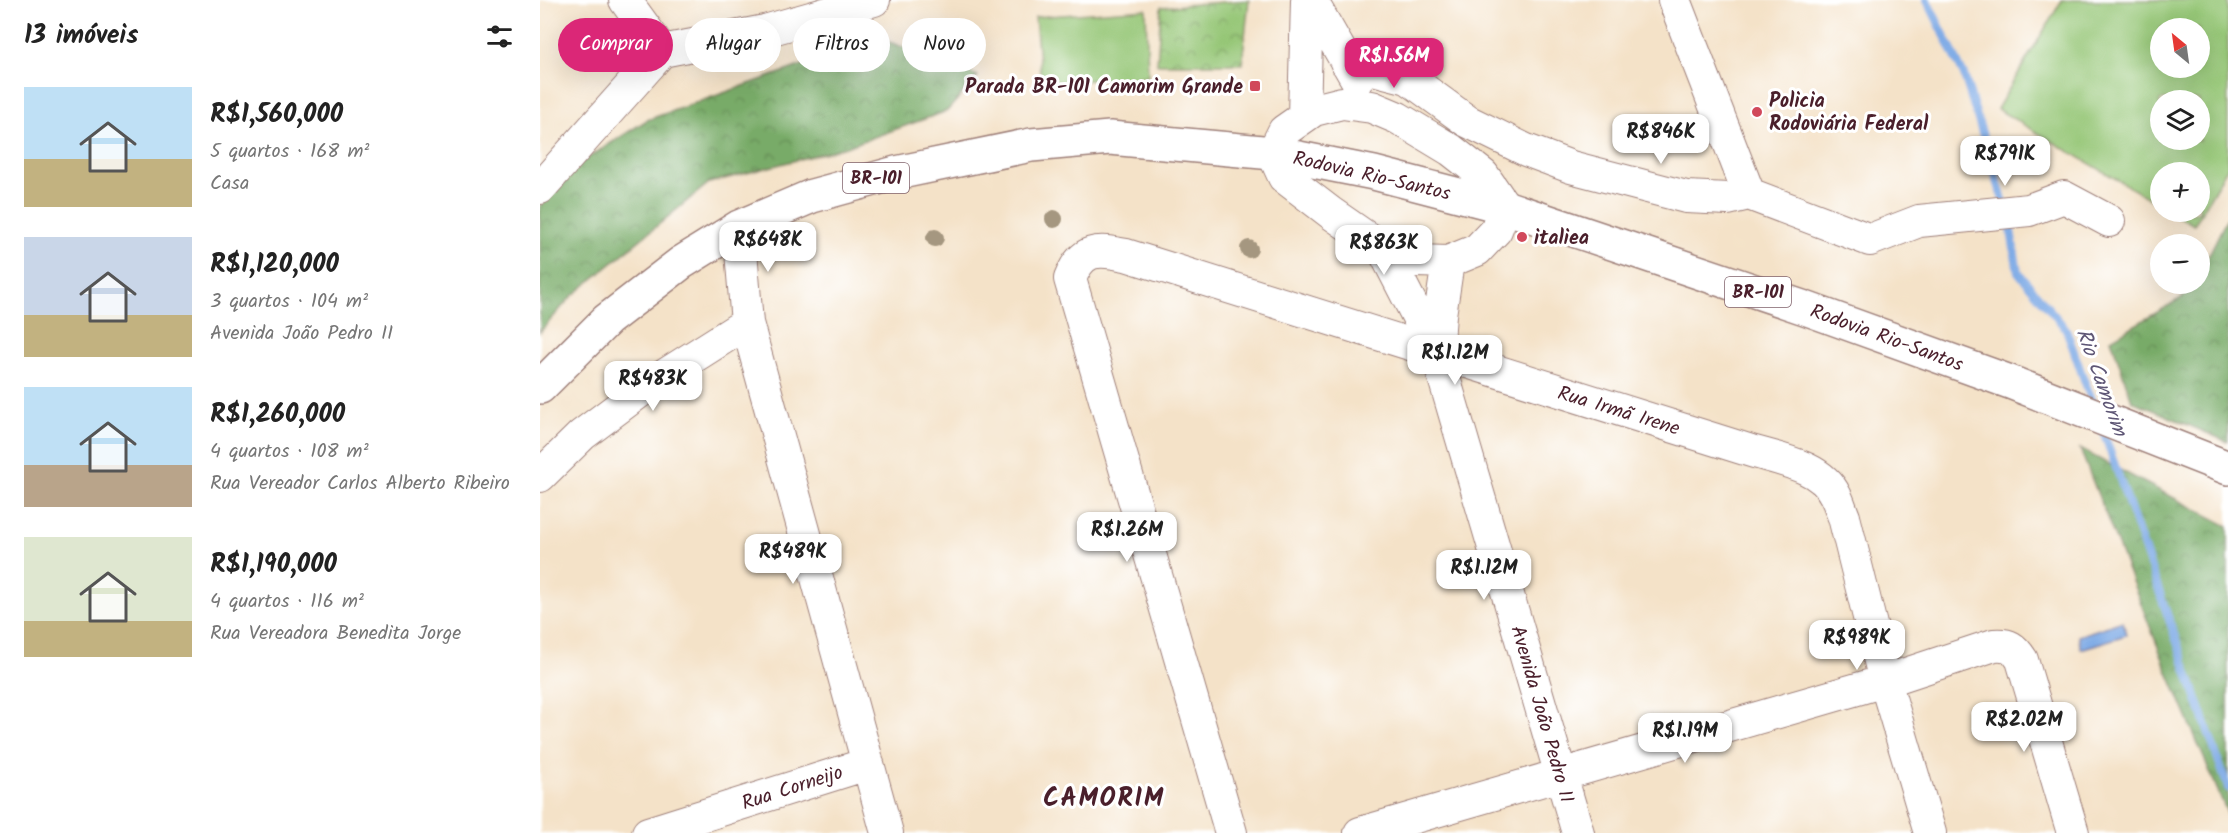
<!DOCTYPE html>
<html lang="pt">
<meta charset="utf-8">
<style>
:root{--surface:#fff;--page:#f6f6f6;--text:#222;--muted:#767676;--accent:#db2777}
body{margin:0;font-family:Kalam,sans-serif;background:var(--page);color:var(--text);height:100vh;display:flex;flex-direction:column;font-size:22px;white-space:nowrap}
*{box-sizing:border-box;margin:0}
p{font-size:20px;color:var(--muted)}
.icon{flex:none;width:33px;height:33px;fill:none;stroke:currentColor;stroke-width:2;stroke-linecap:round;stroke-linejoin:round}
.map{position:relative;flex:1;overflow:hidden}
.side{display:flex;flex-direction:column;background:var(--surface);width:540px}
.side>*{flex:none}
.guide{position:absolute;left:18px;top:18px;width:570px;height:54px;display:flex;gap:12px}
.needle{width:39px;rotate:331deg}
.controls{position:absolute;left:1610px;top:18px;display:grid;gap:12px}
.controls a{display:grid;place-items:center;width:60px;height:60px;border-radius:50%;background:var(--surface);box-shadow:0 6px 24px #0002;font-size:30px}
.price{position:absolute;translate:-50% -51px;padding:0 14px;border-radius:12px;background:#fff;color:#222;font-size:20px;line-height:39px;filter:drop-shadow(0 2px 3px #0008)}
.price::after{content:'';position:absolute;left:50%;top:36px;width:18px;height:14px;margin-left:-9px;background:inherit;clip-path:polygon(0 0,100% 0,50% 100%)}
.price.active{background:var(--accent);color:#fff}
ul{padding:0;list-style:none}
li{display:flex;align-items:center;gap:18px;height:150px;padding:0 24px}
li span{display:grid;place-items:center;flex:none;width:168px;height:120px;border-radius:0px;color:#555}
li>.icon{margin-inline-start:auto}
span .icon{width:72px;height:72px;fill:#fffc;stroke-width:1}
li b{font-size:26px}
h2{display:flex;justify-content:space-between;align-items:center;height:72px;padding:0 24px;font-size:26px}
.tag{padding:0 21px;border-radius:27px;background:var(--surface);box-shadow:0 6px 24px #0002;font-size:21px;line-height:54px}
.tag.active{background:var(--accent);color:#fff}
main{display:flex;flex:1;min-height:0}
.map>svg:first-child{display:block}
</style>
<main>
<section class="side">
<h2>13 imóveis<svg class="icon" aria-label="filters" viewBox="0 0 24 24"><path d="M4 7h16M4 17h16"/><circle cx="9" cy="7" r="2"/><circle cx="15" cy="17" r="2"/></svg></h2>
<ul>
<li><span style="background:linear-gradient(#bfe0f5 60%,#c2b280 0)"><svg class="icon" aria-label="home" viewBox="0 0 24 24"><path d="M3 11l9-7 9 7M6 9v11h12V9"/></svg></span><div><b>R$1,560,000</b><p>5 quartos · 168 m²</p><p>Casa</p></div></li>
<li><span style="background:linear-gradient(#c9d6e8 65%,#c2b280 0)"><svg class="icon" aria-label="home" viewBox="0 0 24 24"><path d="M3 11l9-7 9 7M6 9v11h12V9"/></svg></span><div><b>R$1,120,000</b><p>3 quartos · 104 m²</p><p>Avenida João Pedro II</p></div></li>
<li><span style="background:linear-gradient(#bfe0f5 65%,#b9a48a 0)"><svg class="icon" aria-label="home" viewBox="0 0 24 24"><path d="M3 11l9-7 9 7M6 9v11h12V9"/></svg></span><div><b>R$1,260,000</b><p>4 quartos · 108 m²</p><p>Rua Vereador Carlos Alberto Ribeiro</p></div></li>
<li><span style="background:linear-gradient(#dfe7d0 70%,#c2b280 0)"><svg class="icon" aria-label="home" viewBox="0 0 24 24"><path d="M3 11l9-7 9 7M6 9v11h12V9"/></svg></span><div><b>R$1,190,000</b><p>4 quartos · 116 m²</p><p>Rua Vereadora Benedita Jorge</p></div></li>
</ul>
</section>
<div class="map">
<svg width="1688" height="833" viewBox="0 0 1688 833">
<defs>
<pattern id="forest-crowns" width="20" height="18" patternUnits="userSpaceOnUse" patternTransform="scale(1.5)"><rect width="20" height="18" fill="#78ab67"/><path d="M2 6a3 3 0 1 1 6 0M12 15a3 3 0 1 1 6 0" fill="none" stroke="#648b55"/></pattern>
<pattern id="park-crowns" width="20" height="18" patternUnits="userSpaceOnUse" patternTransform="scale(1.5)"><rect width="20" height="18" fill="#95c676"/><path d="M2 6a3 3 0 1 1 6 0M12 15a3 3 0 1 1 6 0" fill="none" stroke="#7ca061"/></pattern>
</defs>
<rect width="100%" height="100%" fill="#fff"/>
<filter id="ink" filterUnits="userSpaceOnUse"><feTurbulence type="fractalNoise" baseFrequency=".0167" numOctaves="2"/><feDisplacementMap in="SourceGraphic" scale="12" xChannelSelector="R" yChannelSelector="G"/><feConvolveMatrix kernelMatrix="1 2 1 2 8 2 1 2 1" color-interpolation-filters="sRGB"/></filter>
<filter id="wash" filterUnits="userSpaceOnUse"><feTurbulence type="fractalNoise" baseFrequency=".008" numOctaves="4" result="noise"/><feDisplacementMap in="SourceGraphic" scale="24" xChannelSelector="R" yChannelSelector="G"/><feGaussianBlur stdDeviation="1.35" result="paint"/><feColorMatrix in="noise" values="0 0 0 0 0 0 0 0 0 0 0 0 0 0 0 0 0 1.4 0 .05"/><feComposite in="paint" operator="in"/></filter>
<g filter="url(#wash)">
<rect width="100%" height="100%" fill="#f4e2c8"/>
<path fill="#95c676" stroke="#707250" stroke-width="1.5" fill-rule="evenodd" d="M1522,0H1688V167L1654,225L1631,212H1659V172H1620V205L1457,109ZM1620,28H1659V68H1620ZM1620,100H1659V140H1620Z
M606,9L608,77L501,83L495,17Z"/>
<path fill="url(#forest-crowns)" stroke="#616549" stroke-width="1.5" d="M339,38L438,76L407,111L306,147L169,183L31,297L0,332V206L38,164L107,120Z
M1688,216V442L1592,401L1571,339L1650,293L1655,284H1659V275Z
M1540,449L1688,526V815L1627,670Z"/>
<path fill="url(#park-crowns)" stroke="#707250" stroke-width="1.5" d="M709,0L702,64H617L621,7Z"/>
<path fill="#7ba9e5" stroke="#626488" stroke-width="1.5" d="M1583,621L1586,635L1541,649L1538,636Z"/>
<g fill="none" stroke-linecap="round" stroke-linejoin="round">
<path stroke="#7ba9e5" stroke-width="8" d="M1387,0L1424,75L1465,206
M1469,219L1478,272L1526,329L1553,405
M1562,428L1688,788"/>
</g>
</g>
<g filter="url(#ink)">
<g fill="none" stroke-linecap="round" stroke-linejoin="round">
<g stroke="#9f807a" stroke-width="34">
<path id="minor" d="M85,0L122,51
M771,0L817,80
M1134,0L1209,194
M806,62L868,78L927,121L986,150L1031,167L1146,197L1188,199L1209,194L1330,240L1379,221L1489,210L1524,197L1569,221
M802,103L832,107L858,118L911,150L943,175L965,207L956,230L937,250L908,262L877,261L843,249L791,213L744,177L733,153L744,131L774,110Z
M764,117L767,0
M0,188L122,51L225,31L334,0
M199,227L207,323L347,833
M843,249L897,354L1038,833
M897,353L900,315L908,262
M0,476L42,435L106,387L207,323
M108,833L327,764
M691,833L530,279C542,248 557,249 586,255L1208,450C1236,459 1281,465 1295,495C1299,502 1301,510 1304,517L1345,681L1390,833
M820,833L1345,681L1454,645C1469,644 1474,647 1482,660L1533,833"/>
</g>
<g stroke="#9f807a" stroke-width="36">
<path id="highway" d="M0,387L67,320L141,263L199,227L272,196L356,173L491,145L570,138L733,153L834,173L965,207L1265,308L1470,382L1688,468"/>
</g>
<use href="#minor" stroke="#fff" stroke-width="32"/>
<use href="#highway" stroke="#fff" stroke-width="33"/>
</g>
<g fill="#a59780">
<circle cx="514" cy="219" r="9"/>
<circle cx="395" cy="238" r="9"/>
<circle cx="709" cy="249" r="9"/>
</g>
</g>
<g fill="#d1495b" stroke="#fff" stroke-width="2">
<rect x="709" y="80" width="12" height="12" rx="3"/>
<circle cx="1217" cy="112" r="6"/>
<circle cx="982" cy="237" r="6"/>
</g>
<g text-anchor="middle" stroke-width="6" stroke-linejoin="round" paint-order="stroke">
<g fill="#fff" stroke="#80626b" stroke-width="1.5">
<rect x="303" y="163" width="66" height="30" rx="4.5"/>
<rect x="1185" y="277" width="66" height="30" rx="4.5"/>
</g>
<g font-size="18" font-weight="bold" fill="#4a1f2b">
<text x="336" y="184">BR-101</text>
<text x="1218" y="298">BR-101</text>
</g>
<g font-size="20" font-weight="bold" fill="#4a1f2b" stroke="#fff" text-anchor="start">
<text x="703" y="93" text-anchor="end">Parada BR-101 Camorim Grande</text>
<text x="1229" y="107">Policia<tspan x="1229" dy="23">Rodoviária Federal</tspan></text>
<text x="994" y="244">italiea</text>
</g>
<g font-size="20" fill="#4a1f2b" stroke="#fff">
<text transform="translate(832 175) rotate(13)" y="7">Rodovia Rio-Santos</text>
<text transform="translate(1347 337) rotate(20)" y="7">Rodovia Rio-Santos</text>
<text transform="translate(1079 410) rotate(17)" y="7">Rua Irmã Irene</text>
<text transform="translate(1003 714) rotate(74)" y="7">Avenida João Pedro II</text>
<text transform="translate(252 787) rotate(-18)" y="7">Rua Corneijo</text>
</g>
<g font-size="21" font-style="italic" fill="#5e5675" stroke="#fff">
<text transform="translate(1562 382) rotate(70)" y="7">Rio Camorim</text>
</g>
<g font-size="26" font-weight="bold" letter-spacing="1.5" fill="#4a1f2b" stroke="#fff">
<text x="564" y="806">CAMORIM</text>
</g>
</g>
</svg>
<div class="controls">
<a><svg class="needle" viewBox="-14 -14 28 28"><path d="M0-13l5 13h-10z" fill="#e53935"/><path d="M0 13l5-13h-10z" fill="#767676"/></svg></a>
<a><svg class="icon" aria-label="layers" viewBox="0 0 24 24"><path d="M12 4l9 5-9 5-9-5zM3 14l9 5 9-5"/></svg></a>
<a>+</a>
<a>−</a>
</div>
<b class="price active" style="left:854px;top:89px">R$1.56M</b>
<b class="price" style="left:1121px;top:165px">R$846K</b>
<b class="price" style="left:1465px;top:187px">R$791K</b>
<b class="price" style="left:228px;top:273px">R$648K</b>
<b class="price" style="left:844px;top:276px">R$863K</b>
<b class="price" style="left:915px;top:386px">R$1.12M</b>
<b class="price" style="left:113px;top:412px">R$483K</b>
<b class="price" style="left:587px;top:563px">R$1.26M</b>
<b class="price" style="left:253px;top:585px">R$489K</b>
<b class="price" style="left:944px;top:601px">R$1.12M</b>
<b class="price" style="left:1317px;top:671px">R$989K</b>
<b class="price" style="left:1484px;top:753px">R$2.02M</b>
<b class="price" style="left:1145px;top:764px">R$1.19M</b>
<div class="guide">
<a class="tag active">Comprar</a>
<a class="tag">Alugar</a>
<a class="tag">Filtros</a>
<a class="tag">Novo</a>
</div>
</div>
</main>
